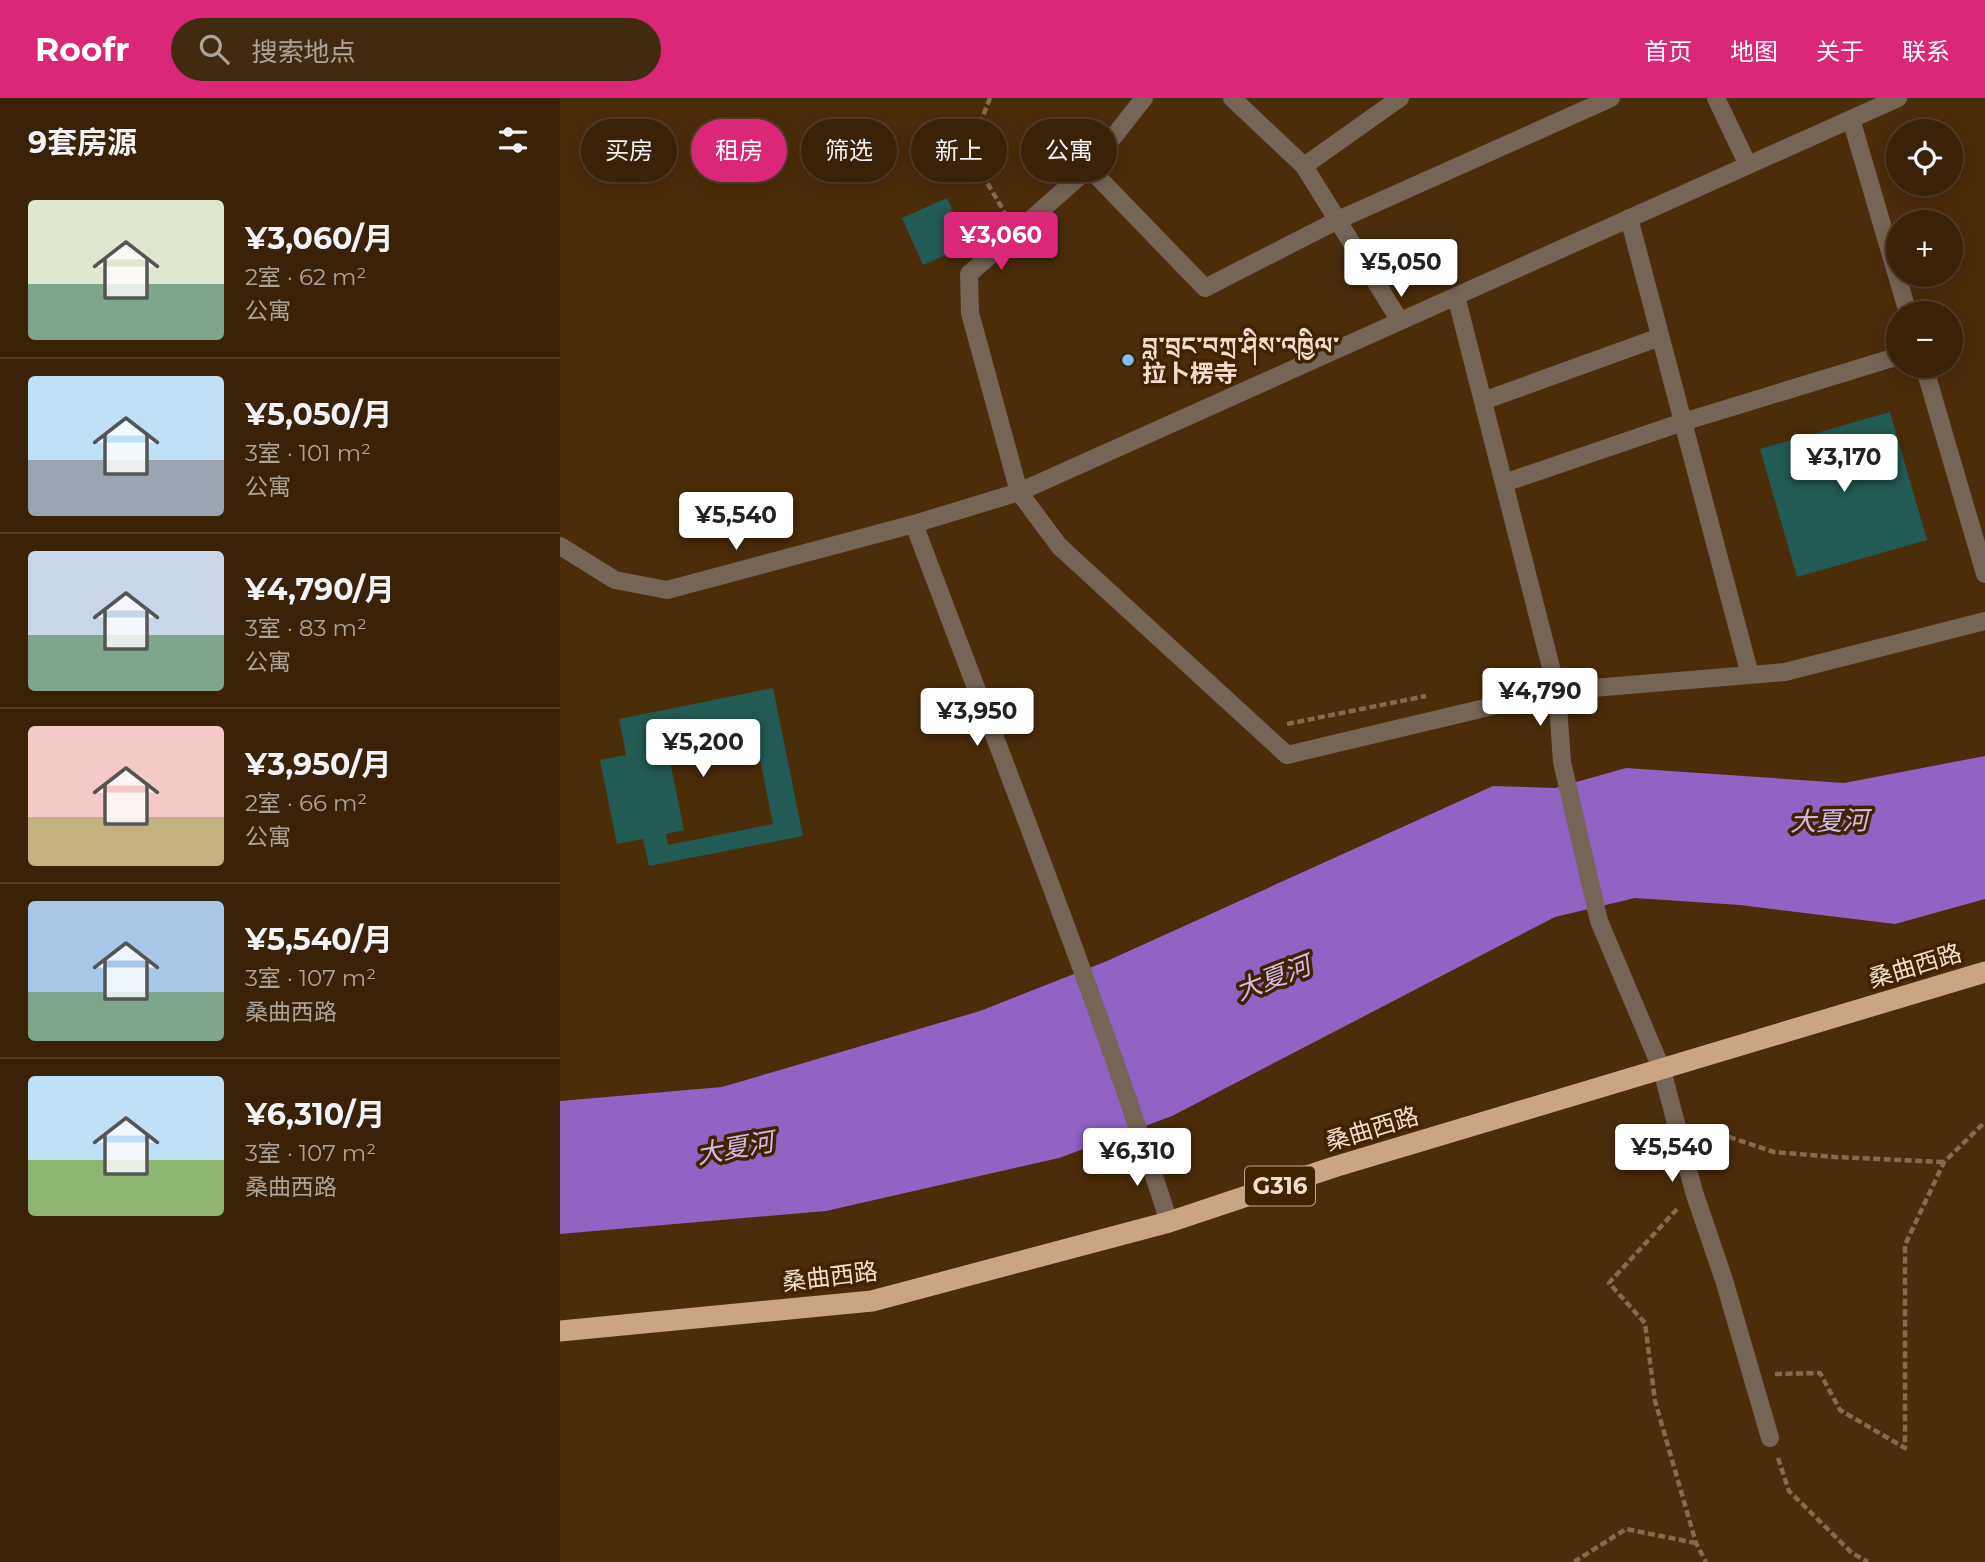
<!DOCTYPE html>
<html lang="zh">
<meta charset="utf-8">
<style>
:root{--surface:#392208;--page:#402a12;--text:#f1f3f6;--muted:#aba49c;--line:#533f29;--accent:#db2777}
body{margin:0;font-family:Montserrat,"Noto Sans SC","Noto Serif Tibetan",sans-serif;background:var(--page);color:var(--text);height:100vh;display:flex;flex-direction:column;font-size:26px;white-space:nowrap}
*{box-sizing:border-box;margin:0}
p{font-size:23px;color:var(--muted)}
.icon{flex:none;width:38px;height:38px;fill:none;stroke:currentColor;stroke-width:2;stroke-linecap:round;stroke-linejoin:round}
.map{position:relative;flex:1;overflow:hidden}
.side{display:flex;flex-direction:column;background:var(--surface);width:560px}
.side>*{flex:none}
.top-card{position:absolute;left:21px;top:21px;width:665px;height:63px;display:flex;gap:14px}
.fabs{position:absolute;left:1326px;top:21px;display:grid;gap:14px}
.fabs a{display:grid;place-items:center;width:77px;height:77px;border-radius:50%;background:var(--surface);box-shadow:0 4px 18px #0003,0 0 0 2px var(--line);font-size:35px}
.price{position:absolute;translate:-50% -60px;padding:0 16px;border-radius:7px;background:#fff;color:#222;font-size:23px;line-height:46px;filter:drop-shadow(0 2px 4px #0008)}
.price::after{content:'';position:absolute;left:50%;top:42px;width:21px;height:16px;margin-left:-10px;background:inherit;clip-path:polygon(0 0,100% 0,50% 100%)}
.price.active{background:var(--accent);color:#fff}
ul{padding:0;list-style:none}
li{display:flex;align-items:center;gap:21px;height:175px;padding:0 28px}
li+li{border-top:2px solid var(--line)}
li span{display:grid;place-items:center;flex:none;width:196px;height:140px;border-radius:7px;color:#555}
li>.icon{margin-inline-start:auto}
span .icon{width:84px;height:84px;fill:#fffc;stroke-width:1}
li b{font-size:30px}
h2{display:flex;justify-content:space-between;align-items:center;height:84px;padding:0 28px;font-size:30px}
.chip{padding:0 24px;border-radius:32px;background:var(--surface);box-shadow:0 4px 18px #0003,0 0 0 2px var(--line);font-size:24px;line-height:63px}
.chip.active{background:var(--accent);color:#fff}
header{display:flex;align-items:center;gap:42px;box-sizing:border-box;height:98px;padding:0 35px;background:var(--accent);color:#fff}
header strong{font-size:33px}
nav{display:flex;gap:38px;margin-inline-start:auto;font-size:24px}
.search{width:490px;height:63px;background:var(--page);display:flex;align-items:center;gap:18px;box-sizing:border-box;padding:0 24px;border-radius:38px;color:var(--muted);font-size:26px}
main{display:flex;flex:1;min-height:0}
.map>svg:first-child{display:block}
</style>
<header>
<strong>Roofr</strong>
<div class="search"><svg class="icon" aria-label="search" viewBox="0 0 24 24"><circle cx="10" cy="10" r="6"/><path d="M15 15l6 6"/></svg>搜索地点</div>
<nav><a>首页</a><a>地图</a><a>关于</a><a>联系</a></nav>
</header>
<main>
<section class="side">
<h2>9套房源<svg class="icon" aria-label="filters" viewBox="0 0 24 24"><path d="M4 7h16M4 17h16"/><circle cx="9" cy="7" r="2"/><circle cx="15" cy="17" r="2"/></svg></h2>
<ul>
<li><span style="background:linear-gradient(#dfe7d0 60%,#7fa58c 0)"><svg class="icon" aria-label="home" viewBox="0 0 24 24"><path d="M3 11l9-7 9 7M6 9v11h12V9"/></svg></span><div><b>¥3,060/月</b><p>2室 · 62 m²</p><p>公寓</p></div></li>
<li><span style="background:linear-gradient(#bfe0f5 60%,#9aa5b1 0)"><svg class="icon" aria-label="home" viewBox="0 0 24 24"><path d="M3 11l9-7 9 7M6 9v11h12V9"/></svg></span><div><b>¥5,050/月</b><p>3室 · 101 m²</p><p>公寓</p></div></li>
<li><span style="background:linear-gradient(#c9d6e8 60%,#7fa58c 0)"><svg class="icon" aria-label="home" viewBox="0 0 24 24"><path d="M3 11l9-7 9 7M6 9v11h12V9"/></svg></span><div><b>¥4,790/月</b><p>3室 · 83 m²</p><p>公寓</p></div></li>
<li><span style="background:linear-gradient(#f6c9c9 65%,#c2b280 0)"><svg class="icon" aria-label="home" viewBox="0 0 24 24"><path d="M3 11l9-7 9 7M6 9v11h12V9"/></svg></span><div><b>¥3,950/月</b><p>2室 · 66 m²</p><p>公寓</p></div></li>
<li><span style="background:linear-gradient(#a9c7e8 65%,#7fa58c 0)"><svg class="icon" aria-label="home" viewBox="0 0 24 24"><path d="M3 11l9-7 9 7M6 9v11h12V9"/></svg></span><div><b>¥5,540/月</b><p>3室 · 107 m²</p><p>桑曲西路</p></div></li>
<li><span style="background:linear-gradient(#bfe0f5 60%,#8fb573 0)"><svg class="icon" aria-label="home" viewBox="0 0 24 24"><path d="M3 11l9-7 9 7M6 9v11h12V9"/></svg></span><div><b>¥6,310/月</b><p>3室 · 107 m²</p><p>桑曲西路</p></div></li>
</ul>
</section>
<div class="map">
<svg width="1425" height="1464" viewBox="0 0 1425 1464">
<rect width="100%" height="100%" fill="#4c2d0a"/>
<path fill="#9163c5" d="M1425,658V801L1335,826L1180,807L1075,800L995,819L612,1018L499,1060L266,1113L0,1136V1003L162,989L420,913L547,863L933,688L995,690L1066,670L1284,685Z"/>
<path fill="#225b53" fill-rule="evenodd" d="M387,100L408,147L363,167L342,120Z
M1330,314L1367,442L1237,479L1200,351Z
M213,590L243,738L89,768L83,741L57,746L40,662L66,657L59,621ZM192,621L213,726L108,747L106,736L124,732L107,649L90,652L87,642Z"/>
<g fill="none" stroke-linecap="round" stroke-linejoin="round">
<path stroke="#856a4d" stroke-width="4.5" stroke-dasharray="7 3.5" stroke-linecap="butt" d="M430,0L409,54L445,115
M727,626L866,598
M1139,1029L1214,1054L1275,1059L1384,1064
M1117,1111L1049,1185L1085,1225L1095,1303L1136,1445L1146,1464
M1215,1276L1260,1275L1280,1312L1345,1350V1147L1384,1064L1425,1024
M1218,1360L1229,1393L1292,1455L1308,1464
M1014,1464L1066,1431L1136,1445"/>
<path stroke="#756556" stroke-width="18" d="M584,0L529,70L409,176L410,215L459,394L499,448L727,657L997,593L1225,574L1425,523
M672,0L744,68L840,223
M1156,0L1188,67
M1291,21L1348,215
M744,68L840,0
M529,70L645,190L778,122L1051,0
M1069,120L1190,577
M896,198L997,593L1002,664L1039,823L1102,972L1134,1094L1164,1182L1210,1340
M1364,268L1425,476
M923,303L1100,239
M944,385L1123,324L1339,258
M354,426C441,658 533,888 609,1124
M0,448L55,482L107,492L354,426L459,394L1338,0"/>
<path stroke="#cba481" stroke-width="21" d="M0,1233L312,1203L609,1124L774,1069L1425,874"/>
</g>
<circle fill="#78bff7" stroke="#412300" stroke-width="2.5" cx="568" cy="262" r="7"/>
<g text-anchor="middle" stroke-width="7" stroke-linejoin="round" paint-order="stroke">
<rect fill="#412300" stroke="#bca58e" stroke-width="2" x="685" y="1068.5" width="70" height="39" rx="5"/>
<g font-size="23" font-weight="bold" fill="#f1ddcb">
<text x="720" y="1096">G316</text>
</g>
<g font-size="24" font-weight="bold" fill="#f1ddcb" stroke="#412300" text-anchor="start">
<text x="582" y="256">བླ་བྲང་བཀྲ་ཤིས་འཁྱིལ་<tspan x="582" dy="28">拉卜楞寺</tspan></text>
</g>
<g font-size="24" fill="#f1ddcb" stroke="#412300">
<text transform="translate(1355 868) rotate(-17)" y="8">桑曲西路</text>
<text transform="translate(812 1031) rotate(-17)" y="8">桑曲西路</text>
<text transform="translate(270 1179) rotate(-7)" y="8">桑曲西路</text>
</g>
<g font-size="26" font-style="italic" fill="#cfbbed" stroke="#412300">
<text transform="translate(1269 723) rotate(-1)" y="9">大夏河</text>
<text transform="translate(713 880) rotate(-21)" y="9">大夏河</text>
<text transform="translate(175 1050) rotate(-10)" y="9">大夏河</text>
</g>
</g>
</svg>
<div class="fabs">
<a><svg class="icon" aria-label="locate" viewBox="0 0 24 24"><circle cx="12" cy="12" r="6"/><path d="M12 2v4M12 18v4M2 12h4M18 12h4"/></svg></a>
<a>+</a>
<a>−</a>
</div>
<b class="price active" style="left:441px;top:174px">¥3,060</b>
<b class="price" style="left:841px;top:201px">¥5,050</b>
<b class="price" style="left:1284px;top:396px">¥3,170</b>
<b class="price" style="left:176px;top:454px">¥5,540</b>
<b class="price" style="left:980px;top:630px">¥4,790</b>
<b class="price" style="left:417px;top:650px">¥3,950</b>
<b class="price" style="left:143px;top:681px">¥5,200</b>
<b class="price" style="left:1112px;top:1086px">¥5,540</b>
<b class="price" style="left:577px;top:1090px">¥6,310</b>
<div class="top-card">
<a class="chip">买房</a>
<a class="chip active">租房</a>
<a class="chip">筛选</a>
<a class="chip">新上</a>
<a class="chip">公寓</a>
</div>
</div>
</main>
